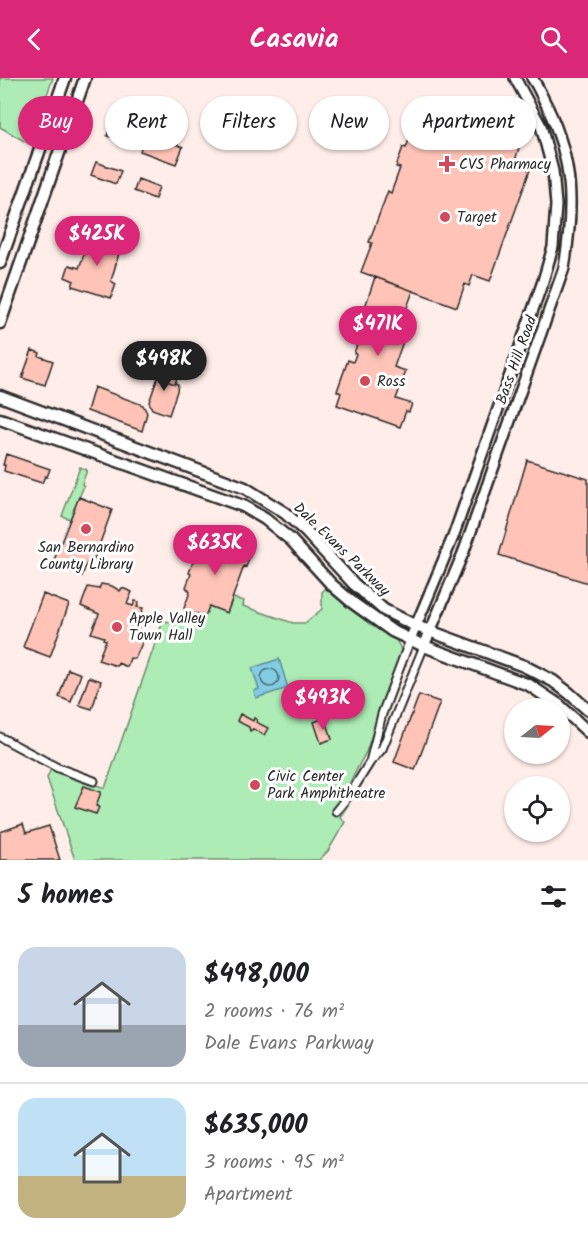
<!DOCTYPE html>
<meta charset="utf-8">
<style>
:root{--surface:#fff;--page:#f6f6f6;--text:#202124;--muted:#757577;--line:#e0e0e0;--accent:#db2777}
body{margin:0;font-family:Kalam,sans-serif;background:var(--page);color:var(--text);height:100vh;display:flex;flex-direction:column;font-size:22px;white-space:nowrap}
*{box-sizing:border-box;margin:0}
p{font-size:20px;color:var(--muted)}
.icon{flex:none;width:33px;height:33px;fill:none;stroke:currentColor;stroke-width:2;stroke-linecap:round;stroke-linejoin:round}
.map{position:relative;height:782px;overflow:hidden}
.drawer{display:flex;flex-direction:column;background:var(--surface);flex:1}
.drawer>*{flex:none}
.banner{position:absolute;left:18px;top:18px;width:552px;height:54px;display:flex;gap:12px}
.needle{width:39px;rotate:72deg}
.controls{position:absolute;left:504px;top:620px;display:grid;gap:12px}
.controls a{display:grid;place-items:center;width:66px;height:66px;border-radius:50%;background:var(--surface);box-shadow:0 2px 4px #0004;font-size:30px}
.price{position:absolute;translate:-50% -51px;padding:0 14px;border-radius:21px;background:var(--accent);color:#fff;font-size:20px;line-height:39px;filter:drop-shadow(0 2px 3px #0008)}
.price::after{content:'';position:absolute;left:50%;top:36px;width:18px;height:14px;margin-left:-9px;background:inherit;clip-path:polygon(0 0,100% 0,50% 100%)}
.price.active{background:#222;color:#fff}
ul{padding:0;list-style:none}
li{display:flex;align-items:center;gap:18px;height:150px;padding:0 18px}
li+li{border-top:2px solid var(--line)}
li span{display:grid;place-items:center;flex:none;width:168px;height:120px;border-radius:18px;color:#555}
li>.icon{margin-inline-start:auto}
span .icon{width:72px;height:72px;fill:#fffc;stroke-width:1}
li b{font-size:26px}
h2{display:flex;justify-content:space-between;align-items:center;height:72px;padding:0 18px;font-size:26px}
.pill{padding:0 21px;border-radius:27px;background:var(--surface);box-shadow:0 2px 4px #0004;font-size:21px;line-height:54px}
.pill.active{background:var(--accent);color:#fff}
header{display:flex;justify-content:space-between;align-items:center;height:78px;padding:0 18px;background:var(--accent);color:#fff;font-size:27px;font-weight:700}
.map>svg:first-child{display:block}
</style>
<header><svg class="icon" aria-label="back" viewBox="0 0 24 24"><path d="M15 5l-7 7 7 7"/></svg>Casavia<svg class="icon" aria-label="search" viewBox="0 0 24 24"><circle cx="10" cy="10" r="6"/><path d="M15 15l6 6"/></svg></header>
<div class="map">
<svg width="588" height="782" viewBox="0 0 588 782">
<rect width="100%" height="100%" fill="#ffede9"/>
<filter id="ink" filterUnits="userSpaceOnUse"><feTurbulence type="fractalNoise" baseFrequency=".0167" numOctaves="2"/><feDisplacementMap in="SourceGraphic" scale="12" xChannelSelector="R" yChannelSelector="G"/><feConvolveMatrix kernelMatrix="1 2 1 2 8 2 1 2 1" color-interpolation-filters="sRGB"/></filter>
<g filter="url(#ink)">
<path fill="#adecb4" stroke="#6c8c70" stroke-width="1.5" d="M0,0H53L29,66L0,49Z
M80,389L87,392L82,406L84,408L70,441L62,438Z
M327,509L347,529L371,547L396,562L402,573L366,674L341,721L349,726L340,739L345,744L328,773L319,782H75L47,700L51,691L105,710L163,543C181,547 188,535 205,537L209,528L227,535L233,520L244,523L243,528L293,545H305L322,531V514Z"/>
<path fill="#83cde4" stroke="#608c9a" stroke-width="1.5" d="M279,581L288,610L256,620L254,613L259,611L252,590Z"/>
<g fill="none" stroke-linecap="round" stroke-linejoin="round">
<path stroke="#4e6c75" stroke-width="1.5" d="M261 600a9 9 0 1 1 18 0a9 9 0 1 1-18 0Z"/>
</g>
<path fill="#ffc4b7" stroke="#2b2b2b" stroke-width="1.5" d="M427,36L519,70L514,86L530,92L490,203L473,197L469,208L465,206L457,229L361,194L372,165L369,164L388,113L391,115L400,90L396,89L403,69L406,70L418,38L426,41Z
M112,45L135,53L131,65L107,58Z
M146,55L183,69L176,86L140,73Z
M96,84L121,93L116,106L91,97Z
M138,101L159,109L155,121L134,113Z
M91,157L106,163L108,160L122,165L111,203L116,206L111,220L72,208L74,203L65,199L69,187L79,190Z
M375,199L413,213L400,249L407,252L394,289L406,293L396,321L412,326L409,334L406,333L400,349L337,327L341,315L337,313L348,282L353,284L356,276L354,275L367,237L363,235Z
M32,272L40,275L39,278L53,283L45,307L22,300Z
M161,291L178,297L175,305L178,306L177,313L169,337L152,331L149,324Z
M161,291L178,297L175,306L158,300Z
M94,309L143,327L147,335L142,353L87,333Z
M6,376L50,391L47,399L45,398L42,405L4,393L5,387H3Z
M527,382L588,401V505L499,477Z
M79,419L112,432L92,487L87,485L82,498L52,487Z
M203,457L252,473L246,489L244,488L227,535L209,528L206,537L188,535L184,530L190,514L186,509L191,496L189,495Z
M101,506L112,508L120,513L122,510L132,514L127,526L133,528L135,523L139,524L137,529L143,530L137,547L145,550L143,557L145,558L135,581L130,580L127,589L118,585L117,588L98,582L106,562L103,561L104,559L91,555L99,536L81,528L88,509L99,511Z
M43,516L69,526L50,579L23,569Z
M68,591L81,596L71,624L59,619Z
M89,599L101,603L92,631L79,627Z
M419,617L440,624L415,692L394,684Z
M240,636L253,643L254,640L257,642L256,644L268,650L264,657L253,651L250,653L249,649L237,643Z
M322,641L324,646L327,645L332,661L321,665L314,644Z
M84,708L101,714L96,728L99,729L96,736L75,729Z
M23,746L26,755L49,748L60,782H0V754Z"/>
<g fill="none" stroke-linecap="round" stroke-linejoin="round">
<g stroke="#2b2b2b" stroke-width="11">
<path id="street" d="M0,659L58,690L94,703
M370,684L382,636L410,562
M336,733L350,716L370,684L382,671L424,568"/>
</g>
<g stroke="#2b2b2b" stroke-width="14">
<path id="secondary" d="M410,562L453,459L543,203L553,169L556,127L553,93L541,48L515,0
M424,568L464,473L564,190C574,130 574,84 547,28C542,19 538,8 532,0"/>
</g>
<g stroke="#2b2b2b" stroke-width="15">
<path id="primary" d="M0,185L65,0
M0,245L85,0
M0,318L245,410L285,435L306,454L354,506L384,532L416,548L524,588L553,603L569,615L588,632
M0,341L243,428L265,441L291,462L332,507L353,525L392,553L424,568L529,607L559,627L588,654"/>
</g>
<use href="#street" stroke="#fff" stroke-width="7"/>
<use href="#secondary" stroke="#fff" stroke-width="9"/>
<use href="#primary" stroke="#fff" stroke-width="10"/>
</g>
</g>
<g fill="#d1495b" stroke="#fff" stroke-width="2">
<path d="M444 77h6v6h6v6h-6v6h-6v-6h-6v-6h6z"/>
<circle cx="445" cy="139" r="6"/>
<circle cx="365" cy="303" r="6"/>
<circle cx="86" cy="451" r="6"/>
<circle cx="117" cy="549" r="6"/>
<circle cx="255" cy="707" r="6"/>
</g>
<g text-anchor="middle" stroke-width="6" stroke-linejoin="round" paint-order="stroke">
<g font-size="15" fill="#2b2b2b" stroke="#fff" text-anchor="start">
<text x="459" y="91">CVS Pharmacy</text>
<text x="457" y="144">Target</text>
<text x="377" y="308">Ross</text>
<text x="86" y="474" text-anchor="middle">San Bernardino<tspan x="86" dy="17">County Library</tspan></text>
<text x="129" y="545">Apple Valley<tspan x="129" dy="17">Town Hall</tspan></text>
<text x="267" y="703">Civic Center<tspan x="267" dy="17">Park Amphitheatre</tspan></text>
</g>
<g font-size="15" fill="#2b2b2b" stroke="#fff">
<text transform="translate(516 282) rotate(-70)" y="5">Bass Hill Road</text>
<text transform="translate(342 471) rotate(44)" y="5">Dale Evans Parkway</text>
</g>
</g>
</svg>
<div class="controls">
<a><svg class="needle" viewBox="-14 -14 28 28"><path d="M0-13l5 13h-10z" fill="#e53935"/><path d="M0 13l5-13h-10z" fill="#757577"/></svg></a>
<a><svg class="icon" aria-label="locate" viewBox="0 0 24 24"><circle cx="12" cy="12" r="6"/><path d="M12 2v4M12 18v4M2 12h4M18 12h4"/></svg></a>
</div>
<b class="price" style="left:97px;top:189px">$425K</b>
<b class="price" style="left:378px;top:279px">$471K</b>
<b class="price active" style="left:164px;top:314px">$498K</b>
<b class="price" style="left:215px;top:498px">$635K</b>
<b class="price" style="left:323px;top:653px">$493K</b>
<div class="banner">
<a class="pill active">Buy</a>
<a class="pill">Rent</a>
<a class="pill">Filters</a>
<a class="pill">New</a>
<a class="pill">Apartment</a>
</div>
</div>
<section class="drawer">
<h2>5 homes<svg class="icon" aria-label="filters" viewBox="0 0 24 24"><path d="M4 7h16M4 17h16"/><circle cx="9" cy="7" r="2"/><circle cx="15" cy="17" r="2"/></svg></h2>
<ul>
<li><span style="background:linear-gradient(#c9d6e8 65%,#9aa5b1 0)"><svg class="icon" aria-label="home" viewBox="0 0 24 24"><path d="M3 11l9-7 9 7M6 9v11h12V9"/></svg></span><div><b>$498,000</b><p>2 rooms · 76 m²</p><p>Dale Evans Parkway</p></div></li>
<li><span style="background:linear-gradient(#bfe0f5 65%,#c2b280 0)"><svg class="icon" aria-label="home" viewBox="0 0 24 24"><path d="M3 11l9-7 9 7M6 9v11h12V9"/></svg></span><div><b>$635,000</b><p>3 rooms · 95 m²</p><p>Apartment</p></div></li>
</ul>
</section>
